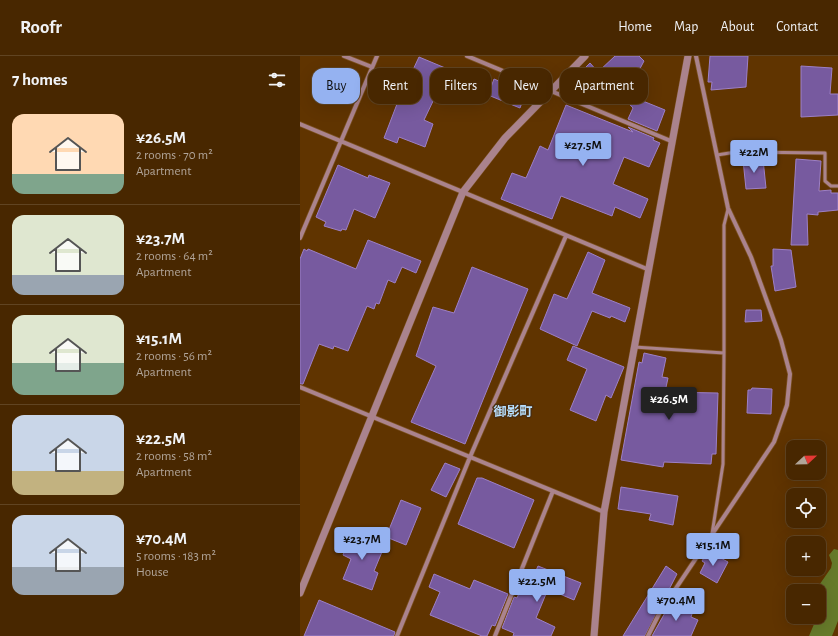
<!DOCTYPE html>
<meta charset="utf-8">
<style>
:root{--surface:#482700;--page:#52330f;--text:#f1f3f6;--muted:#b1a599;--line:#604422;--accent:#95b2f1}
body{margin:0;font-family:"Alegreya Sans","Noto Sans JP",sans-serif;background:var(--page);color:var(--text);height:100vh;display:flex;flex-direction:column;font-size:15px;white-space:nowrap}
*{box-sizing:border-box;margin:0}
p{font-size:13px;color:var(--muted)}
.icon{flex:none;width:22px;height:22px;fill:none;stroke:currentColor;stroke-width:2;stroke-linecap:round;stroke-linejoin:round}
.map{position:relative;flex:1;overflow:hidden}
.details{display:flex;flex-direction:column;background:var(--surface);width:300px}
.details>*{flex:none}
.hud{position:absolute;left:12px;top:12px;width:380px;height:36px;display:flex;gap:8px}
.needle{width:26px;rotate:68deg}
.tools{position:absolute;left:486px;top:384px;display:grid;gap:8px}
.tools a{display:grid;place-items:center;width:40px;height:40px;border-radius:8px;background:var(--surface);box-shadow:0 4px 16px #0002,0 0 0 1px var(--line);font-size:20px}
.price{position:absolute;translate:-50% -34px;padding:0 9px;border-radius:4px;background:var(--accent);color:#111;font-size:13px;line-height:26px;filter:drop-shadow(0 1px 2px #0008)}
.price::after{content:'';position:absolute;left:50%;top:24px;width:12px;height:9px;margin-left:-6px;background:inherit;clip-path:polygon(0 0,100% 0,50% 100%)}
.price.active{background:#222;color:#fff}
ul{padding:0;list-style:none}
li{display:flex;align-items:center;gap:12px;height:100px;padding:0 12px}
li+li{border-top:1px solid var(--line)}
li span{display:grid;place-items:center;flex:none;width:112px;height:80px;border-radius:12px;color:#555}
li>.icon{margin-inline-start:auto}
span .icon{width:48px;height:48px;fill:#fffc;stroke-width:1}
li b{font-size:17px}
h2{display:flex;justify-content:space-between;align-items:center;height:48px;padding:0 12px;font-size:17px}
.pill{padding:0 14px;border-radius:12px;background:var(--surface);box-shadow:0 4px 16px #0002,0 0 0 1px var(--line);font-size:14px;line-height:36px}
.pill.active{background:var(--accent);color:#111}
header{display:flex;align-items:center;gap:24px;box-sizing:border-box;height:56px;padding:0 20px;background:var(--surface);border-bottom:1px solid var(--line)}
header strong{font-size:19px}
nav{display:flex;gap:22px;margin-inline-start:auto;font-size:14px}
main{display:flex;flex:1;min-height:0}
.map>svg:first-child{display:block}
</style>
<header>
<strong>Roofr</strong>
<nav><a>Home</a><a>Map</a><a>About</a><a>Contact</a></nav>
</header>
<main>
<section class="details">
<h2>7 homes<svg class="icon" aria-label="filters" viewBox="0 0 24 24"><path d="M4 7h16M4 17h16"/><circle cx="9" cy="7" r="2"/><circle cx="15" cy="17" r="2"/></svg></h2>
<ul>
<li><span style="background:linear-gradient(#ffd9b3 75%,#7fa58c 0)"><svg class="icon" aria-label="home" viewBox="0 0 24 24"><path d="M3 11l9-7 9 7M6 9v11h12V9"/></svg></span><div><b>¥26.5M</b><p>2 rooms · 70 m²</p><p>Apartment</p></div></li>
<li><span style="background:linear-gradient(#dfe7d0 75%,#9aa5b1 0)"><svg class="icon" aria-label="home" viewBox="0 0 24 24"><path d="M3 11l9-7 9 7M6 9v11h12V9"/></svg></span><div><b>¥23.7M</b><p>2 rooms · 64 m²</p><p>Apartment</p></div></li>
<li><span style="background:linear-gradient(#dfe7d0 60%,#7fa58c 0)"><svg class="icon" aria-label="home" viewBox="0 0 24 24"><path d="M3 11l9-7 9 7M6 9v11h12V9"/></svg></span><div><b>¥15.1M</b><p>2 rooms · 56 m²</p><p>Apartment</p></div></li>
<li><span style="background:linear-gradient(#c9d6e8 70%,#c2b280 0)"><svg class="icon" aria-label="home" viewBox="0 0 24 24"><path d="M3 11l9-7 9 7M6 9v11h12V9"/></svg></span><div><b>¥22.5M</b><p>2 rooms · 58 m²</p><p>Apartment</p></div></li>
<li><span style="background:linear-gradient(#c9d6e8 65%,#9aa5b1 0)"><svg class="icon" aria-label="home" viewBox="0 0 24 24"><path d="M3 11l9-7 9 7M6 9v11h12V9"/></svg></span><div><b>¥70.4M</b><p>5 rooms · 183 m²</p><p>House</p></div></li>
</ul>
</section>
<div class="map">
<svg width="538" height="580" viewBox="0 0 538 580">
<rect width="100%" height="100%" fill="#603400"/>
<path fill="#677b2a" d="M534,493L538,494V565L532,580H509L517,561H519C519,553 525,544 523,537L519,540V535H515L531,512L532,507L529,499Z"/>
<path fill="#775a9f" stroke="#9d80c7" d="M315,0H339L344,5L335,22L341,30L333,41L365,54L357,75L328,63L333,52L318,36L305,48L277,20L290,7L298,16Z
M410,0H448L446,31L411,34L412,26H408Z
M119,1L174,24L165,44L154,39L152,45L139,39L137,42L135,41L124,64L133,68L125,91L99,81L97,87L84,82L97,48Z
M501,10L532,12L530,38H538V59L501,61Z
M194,23L226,36L220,52L188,39Z
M266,49L333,76L328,71L354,82L353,84L360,87L349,111L324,101L313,128L348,143L340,162L315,151L312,160L261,140L252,163L201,143L212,117L226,122L240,90L248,94Z
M459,102V103H463L466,132L446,133L443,104Z
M496,103L521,105L519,135L531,134V137H538V154L518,156V159L507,158L508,189H491Z
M38,109L68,122L69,119L90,127L75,162L54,153L46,174L42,173L41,175L24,170L26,166L16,161Z
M68,184L121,205L116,217L102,211L95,227L88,224L79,248L76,247L74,253L67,250L48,295L34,290L33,293L19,288L3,328H0V203L4,193L7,195L8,193L56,213Z
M473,193L491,194L496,231L475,235L471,210H473Z
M288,196L305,204L292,237L330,252L325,266L311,260L310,262L292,255L277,290L240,273L254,238L267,243Z
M172,211L228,233L165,388L111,366L136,310L116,300L133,251L154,257Z
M446,254H461L462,265L445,266Z
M273,290L324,311L311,342L306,339L296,365L270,354L287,313L267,304Z
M344,297L366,302L362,321L368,322L365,336L418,337L416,398H412L411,408L364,406L363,411L321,404L339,306L342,307Z
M452,332L472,333L471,358L447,357L448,334H451Z
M145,407L160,413L146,441L131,434Z
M177,422H182L234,444L214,492L158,468Z
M321,431L378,440L373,469L349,464L351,458L318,453Z
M101,444L121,452L106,489L86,481Z
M52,477L84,491L74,515L78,517L72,534L43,523L51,503L43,499Z
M408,495L428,506L417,527L400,517L405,507L402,505Z
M238,510L281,527L274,544L248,533L236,562L255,571L251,580H213L214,577L202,572L214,541L217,542L223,528L229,531Z
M366,510L377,518L345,580H323Z
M134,518L170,533L174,524L208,538L195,570L192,569L187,580H182L130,559L140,536L129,531Z
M19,544L95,576L94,580H4Z
M371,546L393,555L391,561L398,564L391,580H352Z"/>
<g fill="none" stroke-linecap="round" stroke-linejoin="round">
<g stroke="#7b5121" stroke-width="4.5">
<path id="service" d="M417,99L436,96L525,97V125L531,130H538
M334,291L424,297L423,408L412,478
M424,297V169L428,153"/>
</g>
<g stroke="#7b5121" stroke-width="5.5">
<path id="minor" d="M44,0L72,11
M167,0L371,85
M0,68L347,213
M0,182L77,0
M0,331L304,456
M97,580L170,401L266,180
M195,580L253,435
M348,580L360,556L474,386L487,349L490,318L481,284L451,201L428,152L396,0"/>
</g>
<g stroke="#7b5121" stroke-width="8">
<path id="tertiary" d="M0,537L163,136L205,82L285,0
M294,580L304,456L388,0"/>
</g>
<use href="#service" stroke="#aa838d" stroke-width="3"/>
<use href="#minor" stroke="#aa838d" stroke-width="4"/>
<use href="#tertiary" stroke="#aa838d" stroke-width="7"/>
</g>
<g text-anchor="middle" stroke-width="3" stroke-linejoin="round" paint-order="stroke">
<g font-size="13" font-weight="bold" fill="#b7dffe" stroke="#4d2e0e">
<text x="213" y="360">御影町</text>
</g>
</g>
</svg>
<div class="tools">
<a><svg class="needle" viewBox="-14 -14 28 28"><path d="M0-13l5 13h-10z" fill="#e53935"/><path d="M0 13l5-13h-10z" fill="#b1a599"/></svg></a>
<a><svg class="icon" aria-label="locate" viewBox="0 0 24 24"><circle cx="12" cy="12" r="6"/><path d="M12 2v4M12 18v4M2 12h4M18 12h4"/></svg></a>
<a>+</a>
<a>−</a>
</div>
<b class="price" style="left:283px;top:111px">¥27.5M</b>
<b class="price" style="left:454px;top:118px">¥22M</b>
<b class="price active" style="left:369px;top:365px">¥26.5M</b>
<b class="price" style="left:62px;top:505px">¥23.7M</b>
<b class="price" style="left:413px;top:511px">¥15.1M</b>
<b class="price" style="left:237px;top:547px">¥22.5M</b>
<b class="price" style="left:376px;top:566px">¥70.4M</b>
<div class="hud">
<a class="pill active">Buy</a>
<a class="pill">Rent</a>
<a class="pill">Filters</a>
<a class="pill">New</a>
<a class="pill">Apartment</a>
</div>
</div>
</main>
